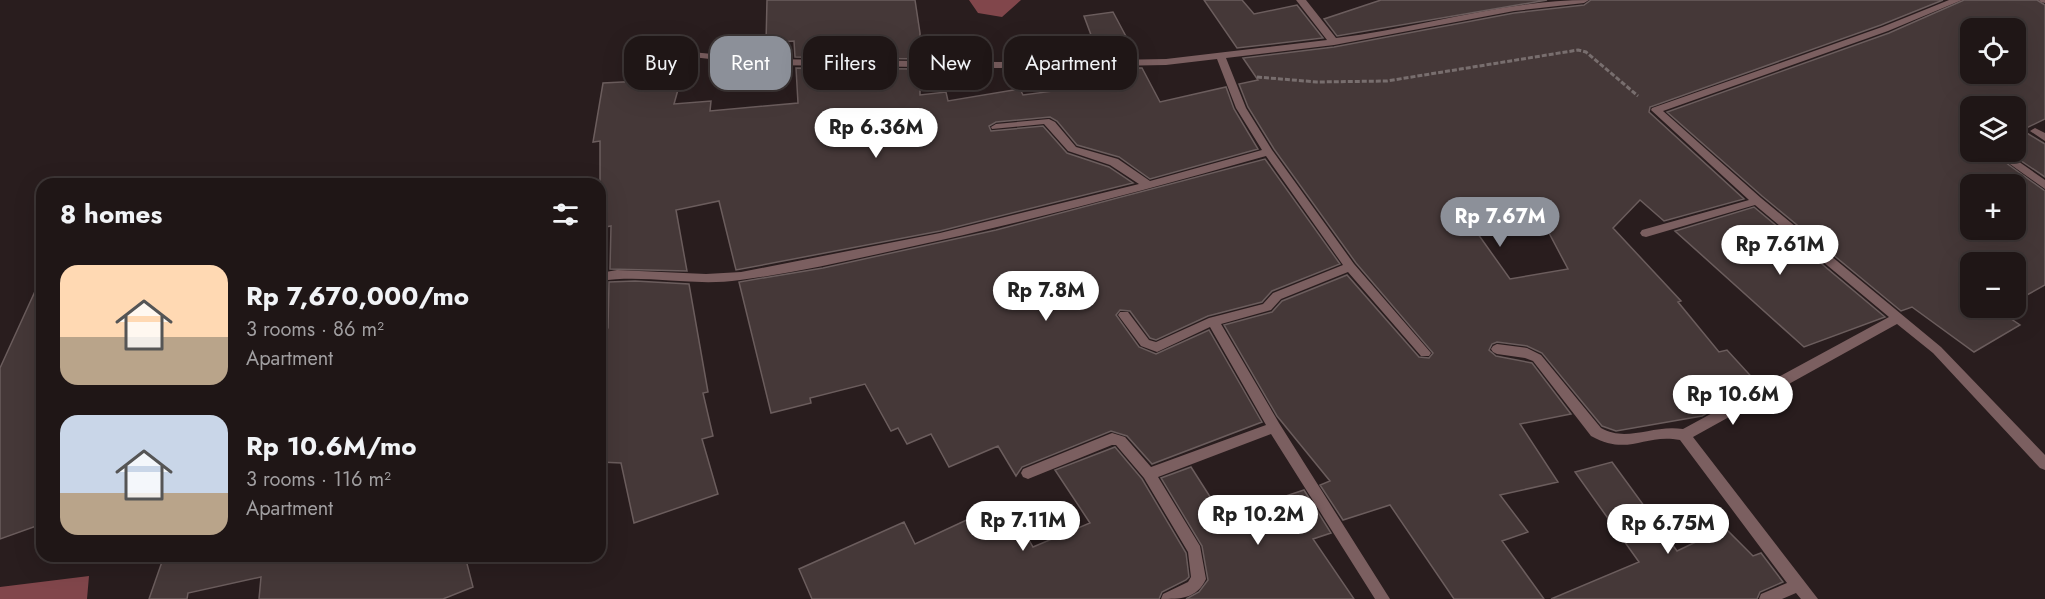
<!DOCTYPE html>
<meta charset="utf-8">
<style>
:root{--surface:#1f1616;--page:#271f1f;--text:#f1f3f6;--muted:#a19fa1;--line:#3c3535;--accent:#8c9099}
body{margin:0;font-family:Jost,sans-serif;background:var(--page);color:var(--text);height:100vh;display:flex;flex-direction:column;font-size:22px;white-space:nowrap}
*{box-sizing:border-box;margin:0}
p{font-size:20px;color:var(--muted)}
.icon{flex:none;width:33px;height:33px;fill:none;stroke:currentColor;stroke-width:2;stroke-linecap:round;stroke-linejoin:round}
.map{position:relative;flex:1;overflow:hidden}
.side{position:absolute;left:36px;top:178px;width:570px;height:384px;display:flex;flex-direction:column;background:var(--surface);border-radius:18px;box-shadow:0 6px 24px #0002,0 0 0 2px var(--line)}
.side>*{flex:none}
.banner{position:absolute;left:624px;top:36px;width:570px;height:54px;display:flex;gap:12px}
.fabs{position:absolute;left:1960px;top:18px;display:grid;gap:12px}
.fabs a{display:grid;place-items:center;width:66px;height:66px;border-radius:12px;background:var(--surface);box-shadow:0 6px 24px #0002,0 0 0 2px var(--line);font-size:30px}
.price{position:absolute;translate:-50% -51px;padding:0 14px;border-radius:21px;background:#fff;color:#222;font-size:20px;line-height:39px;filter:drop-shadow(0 2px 3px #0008)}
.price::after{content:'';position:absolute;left:50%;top:36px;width:18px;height:14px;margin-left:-9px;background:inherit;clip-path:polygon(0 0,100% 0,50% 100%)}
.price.on{background:var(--accent);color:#fff}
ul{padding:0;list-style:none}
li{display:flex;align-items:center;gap:18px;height:150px;padding:0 24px}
li span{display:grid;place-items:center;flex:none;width:168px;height:120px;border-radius:18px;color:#555}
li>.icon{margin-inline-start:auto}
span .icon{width:72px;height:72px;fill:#fffc;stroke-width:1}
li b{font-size:26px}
h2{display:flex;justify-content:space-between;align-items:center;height:72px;padding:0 24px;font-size:26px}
.pill{padding:0 21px;border-radius:18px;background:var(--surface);box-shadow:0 6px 24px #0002,0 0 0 2px var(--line);font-size:21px;line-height:54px}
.pill.on{background:var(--accent);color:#fff}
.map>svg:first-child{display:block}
</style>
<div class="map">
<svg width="2045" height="599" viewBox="0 0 2045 599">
<rect width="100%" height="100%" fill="#291d1e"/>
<path fill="#81464b" d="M969,0H1021L1002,17L978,13Z
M89,576L87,599H0V587Z"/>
<path fill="#453838" stroke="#6b5d5d" stroke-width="1.5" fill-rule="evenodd" d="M767,0H915L920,33V59L795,57L794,41L766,43Z
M1204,0H1242L1254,14L1297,5L1323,38L1237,48Z
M1381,0H1547L1337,36L1324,19Z
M1591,0H1943L1881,25L1650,107L1649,112L1744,199L1664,221L1640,200L1613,228L1681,301L1678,302L1719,352L1727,350L1759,385L1747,392L1709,402L1714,409L1702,416L1616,431L1602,426L1542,353L1527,346L1497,342L1492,344L1489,350L1496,356L1532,363L1571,414L1520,424L1558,482L1500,495L1528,532L1502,541L1544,599H1454L1390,505L1343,520L1320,485L1330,481L1277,416L1224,325L1272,312L1282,301L1347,275L1419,357L1429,358L1433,353L1356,263L1274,149L1248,107L1239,84L1258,80L1243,58L1334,47L1514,13L1584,5ZM1539,214L1568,269L1510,279L1473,227Z
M1964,0H2037L2045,5V119L2022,130L2045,144V177L2008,152H2016V106H1971V152H1991L2045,191V285L2016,301V262H1971V308H2003L1998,310L2020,325L1974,352L1912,307L1901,311L1762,196L1667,112L1889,33ZM1971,28H2016V74H1971ZM1971,184H2016V230H1971Z
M1113,12L1137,57L1095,58L1089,44L1094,43L1084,16Z
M796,68L920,69V95L946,92L948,101L1020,89L1023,95L1107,84L1100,68H1142L1160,102L1226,87L1234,109L1258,149L1150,179L1119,157L1077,145L1057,121L1050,117L996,122L989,126L991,131L1043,126L1067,153L1109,167L1133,183L940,231L736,270L719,201L676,210L687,271L610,269L611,226L600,228V141L593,142L603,83L681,79L674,104L711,101L710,111L798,103Z
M1265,159L1340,264L1272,291L1262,302L1208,316L1156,340L1150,338L1130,311L1120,310L1116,315L1139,347L1156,354L1209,330L1262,422L1152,464L1127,436L1111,431L1022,467L1016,476L998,446L949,467L931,434L907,444L898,428L891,431L865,384L810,398L811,403L771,413L739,282L823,268L996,230Z
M1754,207L1885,317L1804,347L1675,231Z
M42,276V524L0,539V368Z
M635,281L689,284L708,392L703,393L713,436L702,439L718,494L634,523L621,463L600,462V330L608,328L609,282Z
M1115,447L1142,479L1186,553L1189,577L1186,580L1162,592L1159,599H812L799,569L904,522L915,544L973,517L978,525L1012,510L1033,547L1090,523L1055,470Z
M1612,462L1677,551L1725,528L1753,556L1761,553L1783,582L1760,592L1757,599H1551L1639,562L1575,472Z
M1191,467L1223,517L1304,490L1331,533L1313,539L1354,599H1186L1199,592L1208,580L1202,546L1161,478Z
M164,556H465L473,587L443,599H259L261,577L188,593L187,599H149Z"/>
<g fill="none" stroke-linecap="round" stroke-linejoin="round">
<path stroke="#786e6e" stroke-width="3" stroke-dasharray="5 2" stroke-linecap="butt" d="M1257,77L1317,82L1387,81L1578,50L1586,52L1638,96"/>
<path fill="#7b5f60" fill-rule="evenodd" d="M1296,0H1306L1336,38C1421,28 1503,0 1589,0L1584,3L1514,11L1334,45L1226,58L1246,108L1272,150L1354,264L1431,353L1429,356H1421L1348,272L1281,299L1271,310L1221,324L1279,423L1390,599H1375L1271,434L1158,477L1200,546L1206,579C1197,599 1180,599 1161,599L1163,594L1188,582L1191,577L1188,552L1144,478L1116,445H1112L1028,479L1023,477L1021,473L1023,469L1112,433L1125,437L1151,467L1266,425L1210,327L1157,352L1141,346L1118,315L1120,312H1128L1149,340L1156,342L1209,318L1263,304L1273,293L1343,265L1266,156C1146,190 1026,222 905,248C851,260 795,273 740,280C693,287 647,274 600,281V273L617,270L706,274L741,272L940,233L1139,184L1110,165L1068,151L1044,124L992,129L991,127L996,124L1049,119L1055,122L1076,147L1118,159L1150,181L1262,150L1236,108L1217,59L1166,65L998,68L765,65L674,55L669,52L671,50L765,59L998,62L1166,59L1327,40Z
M1949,0H1962L1888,31L1663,111L1761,198L1941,347L2045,455V470L2040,468L1933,353L1897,324L1693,437L1818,599H1801L1796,593L1782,599H1759L1761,594L1787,583L1680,440C1644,433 1629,457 1591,436L1533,361L1525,358L1497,354L1493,352L1491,349L1493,346L1497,344L1527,348L1541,355L1601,428C1627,443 1653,424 1683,429L1889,317L1755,205L1646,237L1642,236L1640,233L1642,230L1749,200L1651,110L1652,108L1882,27Z
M2039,0H2045V3L2041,2Z
M2035,128L2045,133V141L2030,131Z
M1993,152H2005L2045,180V189Z"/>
</g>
</svg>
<div class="fabs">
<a><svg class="icon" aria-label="locate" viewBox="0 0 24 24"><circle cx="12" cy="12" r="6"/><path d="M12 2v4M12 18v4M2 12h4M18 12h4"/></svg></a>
<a><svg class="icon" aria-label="layers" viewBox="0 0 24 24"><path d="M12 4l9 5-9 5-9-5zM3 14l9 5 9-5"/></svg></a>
<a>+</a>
<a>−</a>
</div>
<b class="price" style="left:876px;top:159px">Rp 6.36M</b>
<b class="price on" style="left:1500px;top:248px">Rp 7.67M</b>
<b class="price" style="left:1780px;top:276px">Rp 7.61M</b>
<b class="price" style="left:1046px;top:322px">Rp 7.8M</b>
<b class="price" style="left:1733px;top:426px">Rp 10.6M</b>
<b class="price" style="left:1258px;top:546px">Rp 10.2M</b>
<b class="price" style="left:1023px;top:552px">Rp 7.11M</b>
<b class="price" style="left:1668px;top:555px">Rp 6.75M</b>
<div class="banner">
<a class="pill">Buy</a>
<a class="pill on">Rent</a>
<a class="pill">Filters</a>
<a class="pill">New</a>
<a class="pill">Apartment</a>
</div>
<section class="side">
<h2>8 homes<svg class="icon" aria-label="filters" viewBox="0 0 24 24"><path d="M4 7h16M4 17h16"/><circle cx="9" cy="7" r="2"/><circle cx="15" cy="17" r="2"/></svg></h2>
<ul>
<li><span style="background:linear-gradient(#ffd9b3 60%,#b9a48a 0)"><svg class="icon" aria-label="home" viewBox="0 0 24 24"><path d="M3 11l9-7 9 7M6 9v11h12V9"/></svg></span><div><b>Rp 7,670,000/mo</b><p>3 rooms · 86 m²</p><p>Apartment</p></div></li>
<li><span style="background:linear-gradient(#c9d6e8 65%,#b9a48a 0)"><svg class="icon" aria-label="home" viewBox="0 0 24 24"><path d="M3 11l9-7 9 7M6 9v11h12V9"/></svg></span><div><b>Rp 10.6M/mo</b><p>3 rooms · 116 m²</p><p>Apartment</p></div></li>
</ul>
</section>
</div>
